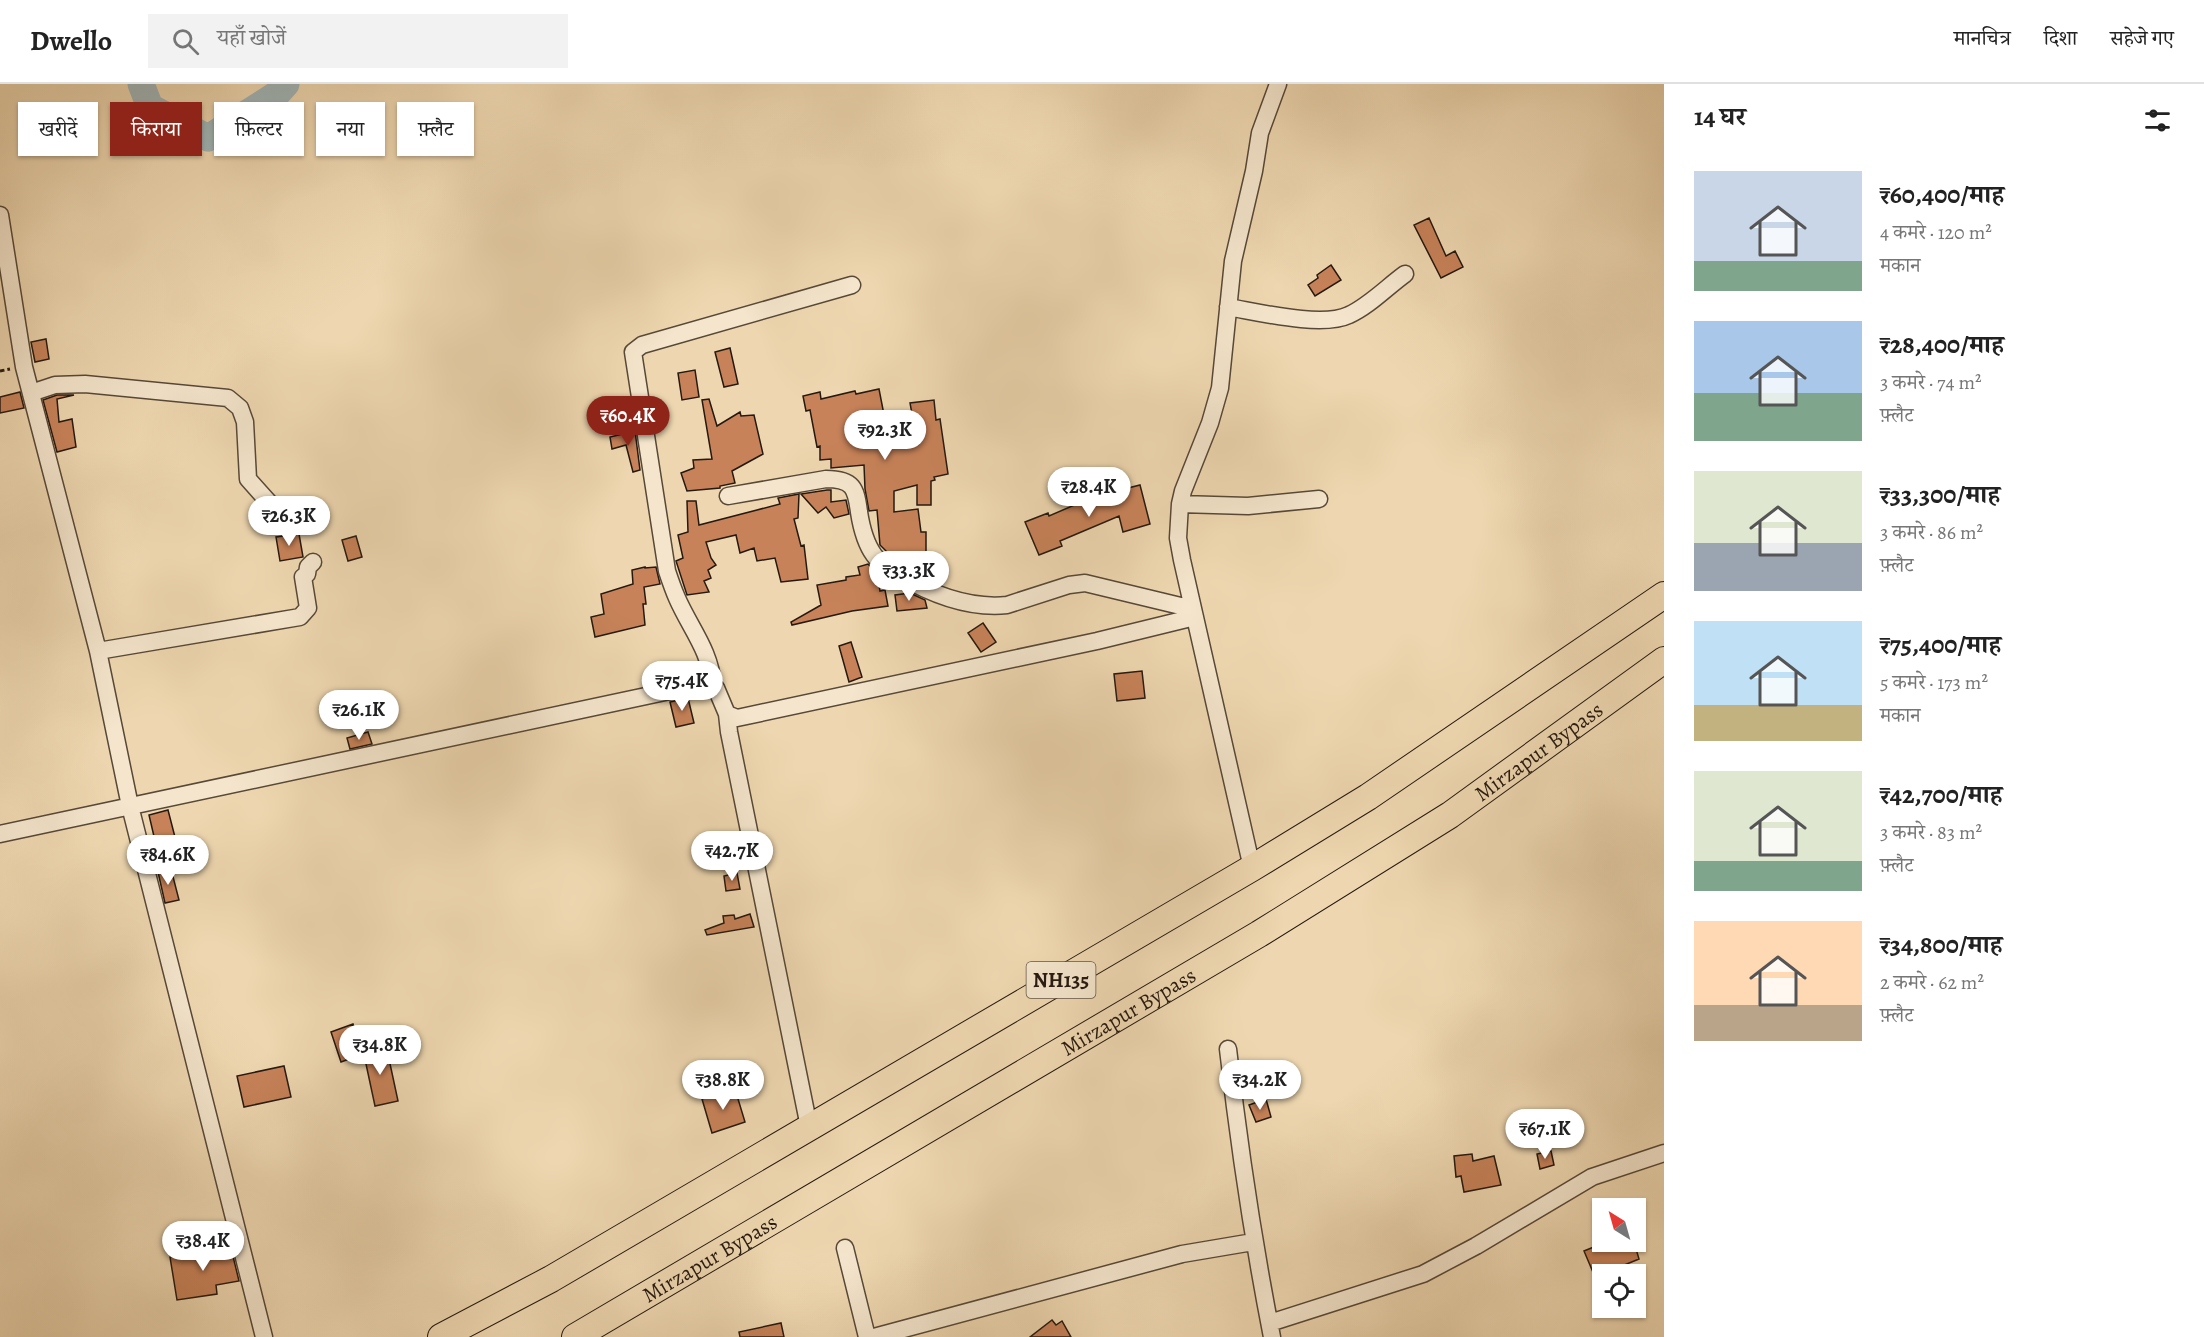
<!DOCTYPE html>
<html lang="hi">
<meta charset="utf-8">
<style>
:root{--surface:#fff;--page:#f2f2f2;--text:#222;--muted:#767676;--line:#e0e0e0;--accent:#8f2418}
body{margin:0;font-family:Alegreya,"Noto Serif Devanagari",serif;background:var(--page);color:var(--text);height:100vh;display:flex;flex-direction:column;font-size:22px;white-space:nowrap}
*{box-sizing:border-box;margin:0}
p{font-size:20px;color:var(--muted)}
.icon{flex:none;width:33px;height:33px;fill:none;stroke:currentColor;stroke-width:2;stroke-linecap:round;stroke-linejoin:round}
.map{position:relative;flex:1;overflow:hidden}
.details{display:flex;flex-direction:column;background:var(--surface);width:540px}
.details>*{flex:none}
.banner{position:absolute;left:18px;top:18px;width:570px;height:54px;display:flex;gap:12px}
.needle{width:39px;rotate:323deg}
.tools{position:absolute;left:1592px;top:1114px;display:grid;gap:12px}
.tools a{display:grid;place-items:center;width:54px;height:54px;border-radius:0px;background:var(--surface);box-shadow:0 2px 4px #0004;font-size:30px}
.price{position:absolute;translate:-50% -51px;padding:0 14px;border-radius:21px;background:#fff;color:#222;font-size:20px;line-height:39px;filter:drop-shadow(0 2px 3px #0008)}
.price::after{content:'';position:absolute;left:50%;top:36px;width:18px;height:14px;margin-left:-9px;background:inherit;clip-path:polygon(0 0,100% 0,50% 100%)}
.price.current{background:var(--accent);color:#fff}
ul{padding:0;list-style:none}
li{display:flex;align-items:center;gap:18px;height:150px;padding:0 30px}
li span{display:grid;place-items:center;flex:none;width:168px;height:120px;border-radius:0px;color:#555}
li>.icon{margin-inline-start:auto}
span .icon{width:72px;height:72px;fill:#fffc;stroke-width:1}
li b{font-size:26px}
h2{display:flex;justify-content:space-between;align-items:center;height:72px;padding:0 30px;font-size:26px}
.pill{padding:0 21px;border-radius:0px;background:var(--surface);box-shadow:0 2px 4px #0004;font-size:21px;line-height:54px}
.pill.current{background:var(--accent);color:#fff}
header{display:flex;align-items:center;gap:36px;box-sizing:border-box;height:84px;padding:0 30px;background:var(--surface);border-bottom:2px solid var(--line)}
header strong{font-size:28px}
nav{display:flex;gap:33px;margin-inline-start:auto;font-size:21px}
.search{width:420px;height:54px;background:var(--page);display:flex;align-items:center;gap:15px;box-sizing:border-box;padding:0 21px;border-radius:0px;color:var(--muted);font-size:22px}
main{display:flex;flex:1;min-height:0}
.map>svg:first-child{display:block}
</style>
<header>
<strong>Dwello</strong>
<div class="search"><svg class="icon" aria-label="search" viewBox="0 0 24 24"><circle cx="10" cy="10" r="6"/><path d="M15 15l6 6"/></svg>यहाँ खोजें</div>
<nav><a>मानचित्र</a><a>दिशा</a><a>सहेजे गए</a></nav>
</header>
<main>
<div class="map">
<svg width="1664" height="1253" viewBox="0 0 1664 1253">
<rect width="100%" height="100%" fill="#eed7b0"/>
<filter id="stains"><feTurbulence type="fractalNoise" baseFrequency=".00333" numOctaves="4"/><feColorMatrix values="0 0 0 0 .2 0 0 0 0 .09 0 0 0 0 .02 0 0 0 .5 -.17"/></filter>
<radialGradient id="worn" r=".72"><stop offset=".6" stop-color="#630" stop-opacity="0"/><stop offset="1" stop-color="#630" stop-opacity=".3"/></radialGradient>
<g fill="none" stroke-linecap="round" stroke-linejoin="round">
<path stroke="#a0b6b8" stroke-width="27" d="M141,0L150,23L208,54L277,10L286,0"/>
</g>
<path fill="#c78259" stroke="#251910" stroke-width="1.5" d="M1429,134L1446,172L1455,167L1463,183L1441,194L1414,141Z
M1331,181L1341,196L1315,212L1308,201L1318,194L1317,191Z
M46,255L49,275L35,278L31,258Z
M730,264L738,300L724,303L715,268Z
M695,286L699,313L682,316L678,289Z
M879,305L885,336L912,330L910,319L934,316L936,336L940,335L948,390L934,393L935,396L931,397V421H917V401L894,407V428L918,425L921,448H926V471H930L931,496L913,487V472L894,475L880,461L877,426L869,427L865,405L864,381L831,384V375L820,376V362L817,363L810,326L806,327L803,312L820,308L821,315L855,307L856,310Z
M20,308L24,324L0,329V313Z
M57,311H74L57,315L59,338L72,335L76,363L57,368L43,316Z
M709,315L717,342L740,328L741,332L754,331L763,370L732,387L735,399L720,402V404L687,407L681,389L694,384L693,376L712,375L702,316Z
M635,347L640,386L633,388L626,361L612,365L610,353Z
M1140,401L1150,440L1123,448L1119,432L1060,457L1062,462L1039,471L1025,438L1048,429L1049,432L1093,413Z
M827,406H831V418L846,416L849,430L834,434L826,423L818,429L801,410Z
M799,410L798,434L794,435L801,462L804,461L808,495L781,498L775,474L757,477L754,464L740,469L736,451L706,458L711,474L716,481L708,486L711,494L704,497L709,508L687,511L676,477L683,474L678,451L688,448L687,417H696L699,441L780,420L778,414Z
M299,450L303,473L280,477L276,453Z
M356,452L362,473L348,477L342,456Z
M868,480L877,489L880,507L885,506L888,522L852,527L792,541L791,538L821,521L817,501L846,496V493L860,491L858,483Z
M645,483V484L656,483L660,500L644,503L646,520H643L645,541L595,553L591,533L604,530L601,510L633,500L632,486Z
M910,509L925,516L927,524L897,527L895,511Z
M983,539L996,558L981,568L968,549Z
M851,558L862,593L849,598L839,562Z
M1142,587L1145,614L1117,617L1114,590Z
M688,614L694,639L676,643L670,618Z
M368,648L372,660L350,665L347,654Z
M168,726L176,757L156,761L149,731Z
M171,785L179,816L165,819L158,788Z
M737,789L740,805L726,807L724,792Z
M750,830L754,843L707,851L705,846L724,839L723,832L734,831L735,835Z
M353,940L363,970L341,978L331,948Z
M386,961L398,1017L375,1022L363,966Z
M284,982L291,1013L244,1023L237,992Z
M735,1005L745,1038L712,1049L702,1015Z
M1266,1015L1271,1033L1256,1038L1249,1021Z
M1551,1067L1554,1081L1540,1085L1537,1070Z
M1472,1070L1473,1077L1494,1072L1501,1101L1464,1108L1461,1092L1456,1093L1454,1072Z
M1606,1158H1634L1639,1175L1595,1193L1584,1167Z
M230,1160L239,1197L216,1201L217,1210L177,1216L170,1173L201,1168V1164Z
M1052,1236L1056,1241L1062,1237L1071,1253H1030Z
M781,1239L784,1253H740L739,1248Z"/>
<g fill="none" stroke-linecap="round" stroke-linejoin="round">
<g stroke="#574838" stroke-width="19">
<path id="minor" d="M0,131L24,283L98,567L130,722L264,1253
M1228,223C1258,228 1322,244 1349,231C1369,222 1387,203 1405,190
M31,309L55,301L85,300L228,314L240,324L245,338L248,395L282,433
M728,412L826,395C853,395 856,404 859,428C861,441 866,460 874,471C880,480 890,485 899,491C931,510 968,525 1007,521L1069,501L1085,499L1193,525
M1180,420L1248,422L1319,415
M98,567L300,533L308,524L303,493L307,490L308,483L313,478
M713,601C710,566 690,544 677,514C673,505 670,496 667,487L633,268L642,261L852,201
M727,630L729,648L808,1038
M0,750L707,599L716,604L727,630L737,634L1097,557L1195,533
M1252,784L1182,476L1178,454L1180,420L1183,407L1210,339L1220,304L1233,177L1254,87L1260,49L1278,0
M1228,965C1239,1062 1253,1156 1272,1253
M845,1164L867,1253
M1270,1239L1423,1190L1476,1162L1592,1093L1664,1069
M874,1253L1182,1170L1253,1158"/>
</g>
<g stroke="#251910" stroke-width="28">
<g id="highway">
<path d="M441,1253L551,1195L1252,784L1368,713L1664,511"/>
<path id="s1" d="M575,1253L1259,850L1450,731L1664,576"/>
</g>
</g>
<path stroke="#251910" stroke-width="3" stroke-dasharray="4.5 3" stroke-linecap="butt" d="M0,287L10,285"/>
<use href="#minor" stroke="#f4e5cc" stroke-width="16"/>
<use href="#highway" stroke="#eed7b0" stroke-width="26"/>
</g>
<g text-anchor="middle" stroke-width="5" stroke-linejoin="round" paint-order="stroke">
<rect fill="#f4e5cc" stroke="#635648" stroke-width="1.5" x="1026.5" y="878" width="69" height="36" rx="4.5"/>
<g font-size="21" font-weight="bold" fill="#251910">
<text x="1061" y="903">NH135</text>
</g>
<g font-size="22" fill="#251910" stroke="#f4e5cc">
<text dy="8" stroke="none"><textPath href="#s1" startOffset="1128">Mirzapur Bypass</textPath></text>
<text dy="8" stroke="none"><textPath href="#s1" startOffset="642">Mirzapur Bypass</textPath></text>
<text dy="8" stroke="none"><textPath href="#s1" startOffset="156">Mirzapur Bypass</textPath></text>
</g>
</g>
<rect width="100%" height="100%" filter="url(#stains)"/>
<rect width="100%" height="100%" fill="url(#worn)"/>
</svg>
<div class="tools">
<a><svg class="needle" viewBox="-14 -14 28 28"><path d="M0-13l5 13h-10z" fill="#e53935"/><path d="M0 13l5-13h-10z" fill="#767676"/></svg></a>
<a><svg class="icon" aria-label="locate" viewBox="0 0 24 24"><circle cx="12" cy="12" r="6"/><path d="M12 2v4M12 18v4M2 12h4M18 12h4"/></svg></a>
</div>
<b class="price current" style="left:628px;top:363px">₹60.4K</b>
<b class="price" style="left:885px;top:377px">₹92.3K</b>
<b class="price" style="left:1089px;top:434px">₹28.4K</b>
<b class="price" style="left:289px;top:463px">₹26.3K</b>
<b class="price" style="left:909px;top:518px">₹33.3K</b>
<b class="price" style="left:682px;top:628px">₹75.4K</b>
<b class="price" style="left:359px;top:657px">₹26.1K</b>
<b class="price" style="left:732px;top:798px">₹42.7K</b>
<b class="price" style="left:168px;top:802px">₹84.6K</b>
<b class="price" style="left:380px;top:992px">₹34.8K</b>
<b class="price" style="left:723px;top:1027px">₹38.8K</b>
<b class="price" style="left:1260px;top:1027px">₹34.2K</b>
<b class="price" style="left:1545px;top:1076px">₹67.1K</b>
<b class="price" style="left:203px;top:1188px">₹38.4K</b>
<div class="banner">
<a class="pill">खरीदें</a>
<a class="pill current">किराया</a>
<a class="pill">फ़िल्टर</a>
<a class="pill">नया</a>
<a class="pill">फ़्लैट</a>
</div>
</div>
<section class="details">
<h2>14 घर<svg class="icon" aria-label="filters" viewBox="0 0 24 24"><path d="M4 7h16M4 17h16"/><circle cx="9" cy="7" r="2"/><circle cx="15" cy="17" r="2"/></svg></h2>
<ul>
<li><span style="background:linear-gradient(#c9d6e8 75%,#7fa58c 0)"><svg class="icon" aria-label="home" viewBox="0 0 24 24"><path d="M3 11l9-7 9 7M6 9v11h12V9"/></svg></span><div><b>₹60,400/माह</b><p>4 कमरे · 120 m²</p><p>मकान</p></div></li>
<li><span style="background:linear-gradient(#a9c7e8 60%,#7fa58c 0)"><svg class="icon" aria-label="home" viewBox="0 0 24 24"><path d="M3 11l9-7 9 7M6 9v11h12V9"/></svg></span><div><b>₹28,400/माह</b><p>3 कमरे · 74 m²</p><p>फ़्लैट</p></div></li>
<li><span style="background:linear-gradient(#dfe7d0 60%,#9aa5b1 0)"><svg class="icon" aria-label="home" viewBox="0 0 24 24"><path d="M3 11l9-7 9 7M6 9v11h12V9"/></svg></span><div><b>₹33,300/माह</b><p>3 कमरे · 86 m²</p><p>फ़्लैट</p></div></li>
<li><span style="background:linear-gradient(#bfe0f5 70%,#c2b280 0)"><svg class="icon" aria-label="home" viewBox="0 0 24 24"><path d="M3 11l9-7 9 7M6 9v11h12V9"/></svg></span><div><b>₹75,400/माह</b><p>5 कमरे · 173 m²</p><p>मकान</p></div></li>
<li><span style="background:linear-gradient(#dfe7d0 75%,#7fa58c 0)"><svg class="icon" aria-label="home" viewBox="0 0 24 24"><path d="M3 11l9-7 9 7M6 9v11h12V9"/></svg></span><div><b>₹42,700/माह</b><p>3 कमरे · 83 m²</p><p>फ़्लैट</p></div></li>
<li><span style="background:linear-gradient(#ffd9b3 70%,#b9a48a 0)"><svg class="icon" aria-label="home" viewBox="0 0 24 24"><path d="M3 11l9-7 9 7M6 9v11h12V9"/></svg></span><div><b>₹34,800/माह</b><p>2 कमरे · 62 m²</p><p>फ़्लैट</p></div></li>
</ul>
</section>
</main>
